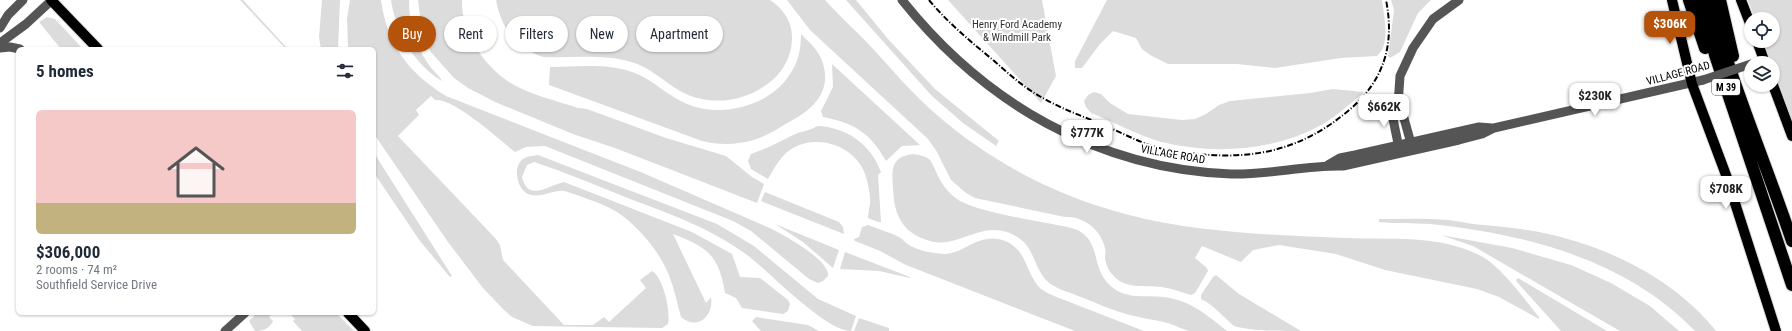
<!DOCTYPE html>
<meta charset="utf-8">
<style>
:root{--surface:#fff;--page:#f6f6f7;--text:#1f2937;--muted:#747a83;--accent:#b45309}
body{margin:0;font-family:"Roboto Condensed",sans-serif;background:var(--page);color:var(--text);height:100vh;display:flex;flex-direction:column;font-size:15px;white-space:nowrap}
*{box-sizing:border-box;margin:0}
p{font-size:13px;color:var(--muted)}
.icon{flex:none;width:22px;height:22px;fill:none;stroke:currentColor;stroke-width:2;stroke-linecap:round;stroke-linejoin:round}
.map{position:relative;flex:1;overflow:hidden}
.panel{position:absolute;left:16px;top:47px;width:360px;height:268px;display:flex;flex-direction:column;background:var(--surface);border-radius:6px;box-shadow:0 1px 3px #0004}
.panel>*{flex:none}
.guide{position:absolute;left:388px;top:16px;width:380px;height:36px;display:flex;gap:8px}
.tools{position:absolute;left:1744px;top:12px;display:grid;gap:8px}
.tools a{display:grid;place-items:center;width:36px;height:36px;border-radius:50%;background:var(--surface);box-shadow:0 1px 3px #0004;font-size:20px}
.price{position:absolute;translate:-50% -34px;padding:0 9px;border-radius:8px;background:#fff;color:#222;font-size:13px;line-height:26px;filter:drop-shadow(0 1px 2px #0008)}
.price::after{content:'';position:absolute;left:50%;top:24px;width:12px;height:9px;margin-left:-6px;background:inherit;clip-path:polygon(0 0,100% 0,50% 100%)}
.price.on{background:var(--accent);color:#fff}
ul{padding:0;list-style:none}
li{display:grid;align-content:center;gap:8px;height:212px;padding:0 20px}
li span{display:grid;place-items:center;height:124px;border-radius:6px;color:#555}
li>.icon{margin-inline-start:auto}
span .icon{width:72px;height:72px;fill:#fffc;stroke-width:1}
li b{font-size:17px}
h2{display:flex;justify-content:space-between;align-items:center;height:48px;padding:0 20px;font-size:17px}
.tag{padding:0 14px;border-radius:18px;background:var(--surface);box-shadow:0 1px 3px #0004;font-size:14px;line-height:36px}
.tag.on{background:var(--accent);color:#fff}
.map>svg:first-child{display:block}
</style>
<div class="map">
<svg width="1792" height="331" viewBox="0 0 1792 331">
<rect width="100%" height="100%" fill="#fff"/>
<path fill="#dcdcdc" d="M240,0H243L288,49H286Z
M322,0H340L338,49H321L319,37Z
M350,0H381C387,45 409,73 446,96L643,173L772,229C785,236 830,260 828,276L823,281L818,283L809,279L751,231L733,221L545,146L526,147L515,152C499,139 454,98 435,100L431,96L416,110L419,115L398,136L496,239L500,245L503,260L564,325H593L604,317L609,322L646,288L640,280L652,271C663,277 671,311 668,324L662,328L533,326L512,317L503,309L483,288L448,242L374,134V49H348L347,19Z
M391,0H409C409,23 414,43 427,62C431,69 440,76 442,81C414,64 396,33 391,0Z
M418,0H462C461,32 483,65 509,82C528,94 557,101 578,108L587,109L666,138L726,156L752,177L764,184L757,203L615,148L573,134L495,102L468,88L454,78L430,51L421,25Z
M496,0H770C784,9 793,23 792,40C791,59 781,75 766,85C741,103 707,106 680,91C663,81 650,67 631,62C604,54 571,58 543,57C516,48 501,28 496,0Z
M787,0H825C841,18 859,33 874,50C895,73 914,95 937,115C992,163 1059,197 1129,215C1199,233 1274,235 1346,238C1392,240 1440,234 1483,257C1502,268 1525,300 1539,317V319L1499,297L1477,289L1385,270L1336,254L1279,245L1253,250L1241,262L1202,246L1195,258L1207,268L1208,271L1195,293L1191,295C1181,292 1171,288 1161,287C1144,285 1124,290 1112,274C1109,271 1105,263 1105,257C1105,254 1106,252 1105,248C1101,230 1084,216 1065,217L975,198L966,193L951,180L937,152L928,139L810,30Z
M846,0H856L888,39L935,89L999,141L996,146L963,123L931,95Z
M948,0H1042L1056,76L1041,103Z
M1107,0H1382C1384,17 1391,44 1377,56L1341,58L1275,68L1237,64H1168L1150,55L1142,49L1136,38L1113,31L1100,44L1082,68H1075V61Z
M1391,0H1431L1418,13L1400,52L1390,58L1388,56L1394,10Z
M1748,0H1792V130L1773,72V63H1770L1763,41H1773V19H1755Z
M47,17L55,19L83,49H61L39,22Z
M801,34C808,41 817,49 821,58C835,93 811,111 784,125C770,134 756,141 739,143C727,145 714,144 702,141L549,85L550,67C576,67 607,63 632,72C653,79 667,96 687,104C720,118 767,107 788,77C798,64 801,50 801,34Z
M832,64L920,145L902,146L886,161C870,133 855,123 823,117L821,111L833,87Z
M1333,89L1364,92C1351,103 1338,115 1323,124C1275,151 1215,155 1161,142C1137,135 1114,122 1091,113L1086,107L1084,101L1088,95L1094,92L1101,94L1110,103L1128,114L1182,120L1195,119L1206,114L1219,105L1230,101L1310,93Z
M817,126C846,127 871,144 881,172L878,175L881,222H878L868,218C868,213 869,209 870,204C871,197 868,184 866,177C858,147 819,133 793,148C781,155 775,167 768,179L751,169L748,161L751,154C766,149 779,142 793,135C801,131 810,131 817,126Z
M374,153L452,276L450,277L420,241L374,173Z
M914,154C919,155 926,156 930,160C933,164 935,169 937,174C942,185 950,195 960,201C981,212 1027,219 1052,224C1061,226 1073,227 1081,232C1102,246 1090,273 1116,290C1130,299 1148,295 1164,297C1190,300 1207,315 1227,331C1215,331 1202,331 1190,331C1183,330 1175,325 1168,323C1153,319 1138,318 1123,313C1108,309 1093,301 1078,296C1069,292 1056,289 1048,282C1031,266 1037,245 1010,233C979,221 958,249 930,241C920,238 909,233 903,224C895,213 894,202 893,189C892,171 890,156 914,154Z
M538,155L717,224L754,246L818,299L856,316L851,331C825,331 770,272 747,255C712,229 671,214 630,199C598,186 567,173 534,162L527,165L522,177C528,203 549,185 564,182L692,232L732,254L740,277L760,278L788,300L790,304L788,311L783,314L742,308L736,298L725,293C719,255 707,247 673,234L706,303L711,297C714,316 698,331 681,317C677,303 674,287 668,273C659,251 637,225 617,212C602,203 582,197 565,191C553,189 541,199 528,194C517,189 512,167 523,159C527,156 533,156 538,155Z
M765,192L839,222L843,227L844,234L761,201Z
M1379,219C1402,219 1426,218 1449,220C1457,221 1465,223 1473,224C1495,226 1517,228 1539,232C1605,245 1674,278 1716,331H1695C1627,260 1526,234 1430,224C1413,223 1396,224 1379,222Z
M775,224L839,250L833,268L803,242Z
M868,225C878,229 889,232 899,237C903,239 905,243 909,245C919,251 932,253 944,254C965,254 979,231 1005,241C1028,250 1025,274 1041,289C1045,292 1050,294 1054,296L1144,331H1075L906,265L880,251L855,241L854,239L859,237L862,227Z
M1441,235L1512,248L1571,265L1611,283L1650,306L1679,331H1620L1473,246Z
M845,252L910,277V278L879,271L840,269Z
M1216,275L1239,294L1301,331C1284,331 1248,331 1234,326C1223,317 1214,305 1201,299V295L1213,277Z
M1518,278L1607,331H1561L1517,282L1516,280Z
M257,313H273L269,317L273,321C269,329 263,331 255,331L249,321Z
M291,313H336L354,331H302L293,321L295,319L290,314Z
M756,317L808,325L819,331H761L752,321Z
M859,318L889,328V331H854Z"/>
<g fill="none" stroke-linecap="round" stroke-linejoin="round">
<g stroke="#dbdbdb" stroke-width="12">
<path id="major" d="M51,0L98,49
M1672,0L1692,84L1726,175L1776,331
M1741,0L1751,26
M1757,41L1765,63
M1773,85L1792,136
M348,313L365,331"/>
</g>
<g stroke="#dbdbdb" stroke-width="14">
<path id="highway" d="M1689,0L1705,48
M1700,0L1715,55L1792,285
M1709,0C1731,82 1765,161 1792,241
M1720,0L1733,56"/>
</g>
<path stroke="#555" stroke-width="9" d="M902,0C984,103 1098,169 1231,174C1269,175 1306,165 1343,166L1459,140L1482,134L1494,128L1703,80
M0,28L8,15L23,0
M0,43L26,24L52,0
M0,48L10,47L20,49
M1398,105L1402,111L1412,147
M1400,153L1393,119L1398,105L1400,76L1413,48L1433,19L1459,0
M1328,165L1340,158L1355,155L1479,127L1492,128
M225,331L245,313"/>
<use href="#major" stroke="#000" stroke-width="10"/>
<use href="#highway" stroke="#000" stroke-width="12"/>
<path stroke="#000" stroke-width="2" stroke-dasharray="6 2 1 2" stroke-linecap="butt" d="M929,0C948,23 970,41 993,60C1008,73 1023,87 1041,97C1060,108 1081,116 1102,124C1122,133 1142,144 1163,149C1175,152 1187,153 1199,154C1257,160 1304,148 1348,111C1384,81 1395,45 1386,0"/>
<path stroke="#555" stroke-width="9" d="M1703,80L1751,64"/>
</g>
<g text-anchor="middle" stroke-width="4" stroke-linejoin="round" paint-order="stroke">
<rect fill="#fff" stroke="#4c4c4c" stroke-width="1" x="1712" y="79" width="28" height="16" rx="3"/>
<g font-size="10" font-weight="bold" fill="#000">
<text x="1726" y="91">M 39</text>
</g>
<g font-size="11" fill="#333" stroke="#fff">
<text x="1017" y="28">Henry Ford Academy<tspan x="1017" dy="13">&amp; Windmill Park</tspan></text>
</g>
<g font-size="11" fill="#000" stroke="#fff">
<text transform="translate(1678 73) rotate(-15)" y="4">VILLAGE ROAD</text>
<text transform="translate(1173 154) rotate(10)" y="4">VILLAGE ROAD</text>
</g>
</g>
</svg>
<div class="tools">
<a><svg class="icon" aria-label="locate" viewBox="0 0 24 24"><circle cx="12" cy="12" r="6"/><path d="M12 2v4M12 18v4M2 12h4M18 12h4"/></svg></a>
<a><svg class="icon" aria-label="layers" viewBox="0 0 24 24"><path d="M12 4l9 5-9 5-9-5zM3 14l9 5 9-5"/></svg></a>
</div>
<b class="price on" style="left:1670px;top:45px">$306K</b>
<b class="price" style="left:1595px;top:117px">$230K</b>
<b class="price" style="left:1384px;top:128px">$662K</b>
<b class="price" style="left:1087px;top:154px">$777K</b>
<b class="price" style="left:1726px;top:210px">$708K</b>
<div class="guide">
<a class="tag on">Buy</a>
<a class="tag">Rent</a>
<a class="tag">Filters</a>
<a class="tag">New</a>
<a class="tag">Apartment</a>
</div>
<section class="panel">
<h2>5 homes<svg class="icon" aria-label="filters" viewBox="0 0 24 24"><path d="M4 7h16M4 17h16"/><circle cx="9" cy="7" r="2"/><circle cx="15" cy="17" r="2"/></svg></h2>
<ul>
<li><span style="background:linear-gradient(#f6c9c9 75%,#c2b280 0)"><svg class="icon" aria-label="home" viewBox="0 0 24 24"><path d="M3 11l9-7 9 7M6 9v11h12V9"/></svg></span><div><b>$306,000</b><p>2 rooms · 74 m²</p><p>Southfield Service Drive</p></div></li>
</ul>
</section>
</div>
